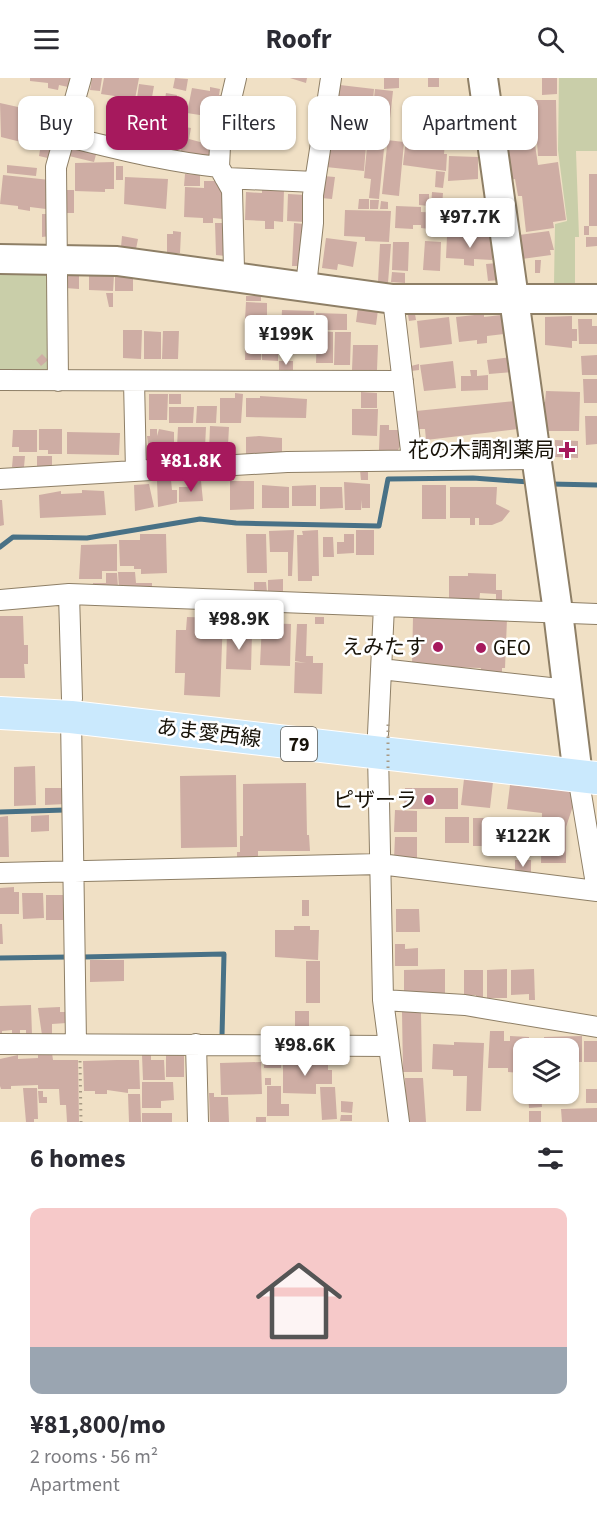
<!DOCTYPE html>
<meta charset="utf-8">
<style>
:root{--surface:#fff;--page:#f7f7f7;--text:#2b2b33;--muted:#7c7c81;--line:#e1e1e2;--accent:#a6195d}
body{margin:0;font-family:"Source Sans 3","Noto Sans JP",sans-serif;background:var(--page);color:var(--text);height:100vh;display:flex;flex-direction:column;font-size:22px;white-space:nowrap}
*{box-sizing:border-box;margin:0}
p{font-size:20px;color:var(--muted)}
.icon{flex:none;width:33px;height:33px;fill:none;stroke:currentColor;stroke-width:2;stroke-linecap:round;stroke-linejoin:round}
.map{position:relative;height:1044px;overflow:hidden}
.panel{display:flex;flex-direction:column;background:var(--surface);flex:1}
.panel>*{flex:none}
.guide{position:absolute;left:18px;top:18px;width:561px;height:54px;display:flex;gap:12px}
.tools{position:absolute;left:513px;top:960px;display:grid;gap:12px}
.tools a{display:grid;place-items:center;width:66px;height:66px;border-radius:12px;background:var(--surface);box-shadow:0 2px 4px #0004;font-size:30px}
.price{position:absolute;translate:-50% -51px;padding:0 14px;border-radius:6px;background:#fff;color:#222;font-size:20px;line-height:39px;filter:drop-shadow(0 2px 3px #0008)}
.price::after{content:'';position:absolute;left:50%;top:36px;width:18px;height:14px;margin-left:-9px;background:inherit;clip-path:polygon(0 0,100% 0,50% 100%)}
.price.active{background:var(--accent);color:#fff}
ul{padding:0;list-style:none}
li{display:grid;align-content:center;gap:12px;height:318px;padding:0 30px}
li+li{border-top:2px solid var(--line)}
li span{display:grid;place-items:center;height:186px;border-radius:12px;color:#555}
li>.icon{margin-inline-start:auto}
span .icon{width:108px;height:108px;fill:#fffc;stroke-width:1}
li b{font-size:26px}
h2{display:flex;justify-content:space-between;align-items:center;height:72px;padding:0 30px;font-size:26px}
.tag{padding:0 21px;border-radius:12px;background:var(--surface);box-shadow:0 2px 4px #0004;font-size:21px;line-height:54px}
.tag.active{background:var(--accent);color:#fff}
header{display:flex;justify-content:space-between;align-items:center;height:78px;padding:0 30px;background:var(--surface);font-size:27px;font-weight:700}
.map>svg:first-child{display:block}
</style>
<header><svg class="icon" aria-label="menu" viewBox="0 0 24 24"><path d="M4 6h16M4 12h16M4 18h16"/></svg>Roofr<svg class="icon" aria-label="search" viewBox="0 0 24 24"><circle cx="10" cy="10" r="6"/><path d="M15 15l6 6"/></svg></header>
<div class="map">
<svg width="597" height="1044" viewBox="0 0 597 1044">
<rect width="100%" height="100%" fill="#f0e0c5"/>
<path fill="#c9cea9" d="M559,0H597V73H576L579,159H575V205L554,206L555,146L567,143L558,72Z
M0,193L52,194V292H0Z"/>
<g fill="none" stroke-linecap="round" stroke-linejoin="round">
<path stroke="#487186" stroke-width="5" d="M551,406L597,407
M0,469L13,459L87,460L200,441L236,445L379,448L388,401L473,400L529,404
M0,734L65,732
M83,879L224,876L222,958
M0,880L69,879"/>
</g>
<path fill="#ceada4" d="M30,0H70L68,9L59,7L58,12L48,10V5L30,3Z
M92,0H102L100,13L90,12Z
M104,0H139L135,21L101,16Z
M175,0L188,1L186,13L173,10Z
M290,0H307L306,5Z
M384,0H399V10L384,11Z
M428,0H439V9H428Z
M542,0H557V16L542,17Z
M139,6L154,8L149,36L135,34Z
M340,7L374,11L372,33H368V37L337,33Z
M210,9L220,11L219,17H223L215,65L201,62L206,38L187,35L192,10L210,13Z
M375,11L393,13L389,50L371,48Z
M166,15L177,17L175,29L164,27Z
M531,21L533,34L522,36L523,40L531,39L538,87L558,84L566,142L553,144L554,150L526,154L522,118H518L515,101L509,102L503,25Z
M534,22H556L557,78H538Z
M266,24L283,26L279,64L231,59L234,27L265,31Z
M0,25L45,35L41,52L33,50L29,66L1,59Z
M152,29L168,32L167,36L172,37L168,59L157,57V61L148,59Z
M46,36L63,40L52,81L39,78Z
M136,36L149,38L146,54L133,52Z
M406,48L425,49L424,59L405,57Z
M433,48L447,49L445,62L432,61Z
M185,49L191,50L189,61L211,67L208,83L180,78Z
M373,49L388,51L387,62L404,64L399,118L382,116L387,68L371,67Z
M449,49H480V68H448Z
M406,60L445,64L444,76H447L446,93L403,87Z
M328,63L366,67L364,93L326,89Z
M71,67L97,73L94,84L69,78Z
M367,69L384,71L379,121L369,120L371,101L364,100Z
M449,78L478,79V101L448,103Z
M114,84V111H105V114L75,113V85Z
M7,87L37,90L36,98L7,95Z
M116,88H123V102H116Z
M436,93L445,94L443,110L435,109Z
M185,96L200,97V108H184Z
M589,96H597V148H589Z
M3,97L50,102L46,131L30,129V133L18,131V128L0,126Z
M323,98L335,99L332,121L321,120Z
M125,99L168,101L166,131L124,126Z
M204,103H220V111H223V141L213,140V145H203V140L184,139L185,109L204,110Z
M64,112H74V135H64Z
M262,112H284L283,144L274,143V151H265V143L245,142L246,114L262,115Z
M432,114L443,115L442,129H431Z
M288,116L306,117L305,144L287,143Z
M419,116H429V128L419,127Z
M359,121H369V131H358Z
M370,122H379L378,131H370Z
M381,123L388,124V131H380Z
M396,128L421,129V134L445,135L444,155L430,154V151L421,150V147H413V151L395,150Z
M345,132L391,133L389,164L365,163V159L344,158Z
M42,136H50V158L42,159Z
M215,145H227L226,178L216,177Z
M294,145L304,146L302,188H292Z
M584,148H589V157H584Z
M173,153L181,154L180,175H167V156H173Z
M549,153L554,172H550L551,177L522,181L519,157Z
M122,158L138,161L136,171L121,169Z
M447,158L493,159L492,182L474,181V188L464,187V181L446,180Z
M586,159H597V168L586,169Z
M326,160L357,164L353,189L338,186L337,192L322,190Z
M425,163L441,164L440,193L423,192Z
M393,164H409L408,193L392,192Z
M380,166H391L388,205L378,204Z
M535,182H541L540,195H535Z
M497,185L499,202L488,203L486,186Z
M392,194L405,195V205L391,204Z
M66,196H79V211L65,210Z
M89,197H114L113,213L89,212Z
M115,199H133V213H115Z
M106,215H113V229H109Z
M246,218H261V223H246Z
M246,224L267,225V242H245Z
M358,229L378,232L376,247L356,244Z
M282,232L314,233L313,254H281Z
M316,235L347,236V252H316Z
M415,236L416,242L409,243L408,237Z
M484,236V239L501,237L504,256L487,258V265L477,266V262L459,264L456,239Z
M572,238V251H577V263H572V270L545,267V239Z
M449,239L452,266L420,270L417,243Z
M578,241H592V248H597V266H579Z
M246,249H261V282H245Z
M262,250H278V283L262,282Z
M123,252H142L141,281L123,280Z
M144,253L161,254V281H144Z
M163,253H179L178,281H162Z
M317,253L333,254V285H316Z
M335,254H351L350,287H334Z
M353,267H378L377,292H352Z
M42,276L48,282L41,288L36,282Z
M597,277V297H582L581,278Z
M512,279L513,294L489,296L487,282Z
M279,283H293V293H279Z
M453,283L456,310L424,313L420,287Z
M419,286V292L411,293V288Z
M470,292H477V298L488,297V312L461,313V298H471Z
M583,301H597V325H584Z
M546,313L580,314L579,353H544L540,324H545Z
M361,314L377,315V330H361Z
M235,315L243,316L241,345H220V320H235Z
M149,316H168L167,342H149Z
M169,316H181V326H169Z
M260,318L307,321L306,340L246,339V320H260Z
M515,323L518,351L426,362L425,351H418L416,333Z
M197,328H217L216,345H196Z
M169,329H194L193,345H169Z
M352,331H378L377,358L352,357Z
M585,338H597V366L586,367Z
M380,347H389V352H399L401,366L398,372H379Z
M210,348L229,349L228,367H223V373H209Z
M178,349H206L205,370L177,369Z
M39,351H62V376H48V372H39Z
M150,351H157V358L159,351L174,354V371H158V376L149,375L147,358H150Z
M13,352H37V374H19V369H12Z
M67,354L120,355L119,377L67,376Z
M259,358L282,360V380L246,379V359Z
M555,362L578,363V380L555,379Z
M210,375L221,376V380H210Z
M13,378H25L24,389H12Z
M37,378H52V388H37Z
M360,392H368V402H361Z
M171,402L172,412H177V425L158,429L157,403Z
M201,403L203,423L179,424V409H188V404Z
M230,403H254V431L230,432Z
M344,404L370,406V430H362V422L361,432H345Z
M149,406L154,429L135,433L134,407Z
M262,407L289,409V430H262Z
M316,407V428H292V408Z
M422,407H446V441H422Z
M320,409H342L343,430L320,431Z
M450,409H497L496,426L510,433L502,443L492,447H479V440H475V447H470V440H450Z
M82,412L104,413L106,437L40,440L39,417L61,413V416L82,415Z
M0,422H2L4,447L0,448Z
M294,452L292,498H288V474H270L269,453Z
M318,452L319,498H312V503H298L297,457H303L302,453Z
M356,452H374V477H356Z
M140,456H166L167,495L141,496V491H134V488H120L119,462H140Z
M246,456H266L267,495H247Z
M344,456H354V475L337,476V464H344Z
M323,459H333L334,479H323Z
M117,466V493H102V501H79L81,467Z
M118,494H135L136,505H152V510L119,511Z
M106,495H117L118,509L93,510V505H106Z
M468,495L496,496V512H502V525H496V516L480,515L479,525H472V521H449V498H468Z
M283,501V516H268V502Z
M254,504H266L267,514H254Z
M0,538H23L24,567H28V586H24L25,600H0Z
M187,539L223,540L220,619L184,617L185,595H175L176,552H186Z
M315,539H324V546H315Z
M413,539L507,541L505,590H502V597H480L481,590L412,588Z
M262,545L291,546L290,588L260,587Z
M297,546H307L306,578H313V585H323L322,616L294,615L295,584L306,585L295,583Z
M227,555H252L251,592L226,591Z
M35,688L36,727L14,728V689Z
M236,697L237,769L181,770L180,698Z
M464,701L493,704L490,730L461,727Z
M306,705L307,757H309L310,773H258V779L237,780V774H240V758H243V706Z
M510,707L570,713L573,728L566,749V785H541L542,735L507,731Z
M45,710H65L66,726L45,727Z
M405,710H458V731H404Z
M395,732L417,733V754H394Z
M49,737V753L31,754V738Z
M8,738L9,779H0V739Z
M445,739H469V765H445Z
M473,740H493L492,768H473Z
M515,740H538L534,770H515Z
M395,759H417V781H394Z
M515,782H531V797H515Z
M14,809V814H19V836H0V810Z
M22,815H43L44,840L23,841Z
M46,817H66L67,842H46Z
M302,822H309V838H302Z
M396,831H419L420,854H396Z
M0,846H2L3,866H0Z
M294,848H310V852H319L318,882L275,879V852H294Z
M395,866H405V871L418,870V888H395Z
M90,882H124V903L90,904Z
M306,883H320V925H306Z
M445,891V916L404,917V892Z
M507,891V920H487V892Z
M534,891L535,922H529V916L511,917V892Z
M464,892H483V921H476V917H464Z
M31,927L32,957H26V952H20V958H12V952L2,953V958H0V928Z
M60,929V934H66L67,945L52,946V957H42L38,930Z
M295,933H309V959H295Z
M402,934H421L422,994H403Z
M490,953H504V963H510V958L529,959V963L541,964V970H524V991L520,990V995L508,994V990H488Z
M582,958V984H568V970H544V959Z
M584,963H597V984H584Z
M454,964L484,965L481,1033H466L467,998H453V992L432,991L433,966L454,967Z
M166,973H184V999H166Z
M52,975L53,982H78L79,1044H67L66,1027H60L59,1011H38V1007L11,1008V1011H1L0,1008V981L18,977V981L38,980V976Z
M142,977H151V982H164L165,1002H143Z
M264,977H281V990H264Z
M117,982H139L140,1011H128V1015L107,1012V1016H95V1013H84L83,983L117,982L118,1002Z
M298,982H320V987H328V992H332V1006H316V1016L283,1015V986L298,987Z
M261,984L262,1016L221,1017L220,985Z
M265,1000H271V1007H265Z
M405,1000H423L426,1044H406Z
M142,1004H173L174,1022L161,1023V1030H142Z
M267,1008H281V1026H289V1038H267Z
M320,1009H335L337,1041L322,1042Z
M23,1010H37L38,1041H34V1044H26Z
M586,1011H597V1025H586Z
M38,1013H43V1019H47V1025H39Z
M209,1015H214V1019H228L229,1044H210Z
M128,1016H140L141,1044H129Z
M528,1016H541L542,1029L529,1030Z
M545,1016H561V1022L545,1023Z
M341,1023L353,1024L352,1035L341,1034Z
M597,1030V1044H562L561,1031Z
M529,1033H541V1044H529Z
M142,1035H172V1044H142Z
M341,1037H352V1043H340Z
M256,1039H266V1044H256Z"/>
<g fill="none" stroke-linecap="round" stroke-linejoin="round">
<g stroke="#8e7f66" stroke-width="22">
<path id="street" d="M64,58C115,70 167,84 219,89
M225,100L315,104
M231,200L234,191L232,112L219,89L220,68L236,0
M306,208L313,145V117L331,0
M393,221L412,381
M0,302L403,303
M58,303L56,89L81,0
M134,303L136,393
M0,401L287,384L536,381
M69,516L72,621
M0,522L69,516L597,536
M381,591L568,612
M71,639L76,965
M378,656L384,528
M378,675L383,922L399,1044
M578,698L597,812
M0,795L380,786L597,813
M383,922L465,927L597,949
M0,966L388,968
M196,966L198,1044"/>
</g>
<g stroke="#8e7f66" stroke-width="32">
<path id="secondary" d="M483,0L558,534L578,698
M0,181L117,183L393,221H597"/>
</g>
<g stroke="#fff" stroke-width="34">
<path id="primary" d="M0,635L71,639L597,700"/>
</g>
<path stroke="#a79a85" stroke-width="3" stroke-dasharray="1.5 4.5" stroke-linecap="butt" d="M80,983L81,1044"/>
<use href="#street" stroke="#fff" stroke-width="20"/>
<use href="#secondary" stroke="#fff" stroke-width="28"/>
<use href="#primary" stroke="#cae9fd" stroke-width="32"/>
<path stroke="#a79a85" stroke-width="3" stroke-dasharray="1.5 4.5" stroke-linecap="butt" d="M388,690V642"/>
</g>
<g fill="#a6195d" stroke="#fff" stroke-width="2">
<path d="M564 363h6v6h6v6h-6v6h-6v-6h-6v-6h6z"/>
<circle cx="438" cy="569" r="6"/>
<circle cx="481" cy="570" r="6"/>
<circle cx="429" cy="722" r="6"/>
</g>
<g text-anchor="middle" stroke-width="5" stroke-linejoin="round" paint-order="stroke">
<rect fill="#fff" stroke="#5d5a53" stroke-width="1.5" x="281" y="649" width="36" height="34" rx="4.5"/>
<g font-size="20" font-weight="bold" fill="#181309">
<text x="299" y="673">79</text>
</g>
<g font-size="21" fill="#181309" stroke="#fff" text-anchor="end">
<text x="555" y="379">花の木調剤薬局</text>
<text x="426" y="576">えみたす</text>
<text x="493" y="577" text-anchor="start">GEO</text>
<text x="417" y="729">ピザーラ</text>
</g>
<g font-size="21" fill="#181309" stroke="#fff">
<text transform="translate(209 655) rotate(7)" y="7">あま愛西線</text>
</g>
</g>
</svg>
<div class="tools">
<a><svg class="icon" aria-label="layers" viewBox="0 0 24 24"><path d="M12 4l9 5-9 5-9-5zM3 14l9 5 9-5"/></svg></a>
</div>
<b class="price" style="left:470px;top:171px">¥97.7K</b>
<b class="price" style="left:286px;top:288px">¥199K</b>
<b class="price active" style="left:191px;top:415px">¥81.8K</b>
<b class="price" style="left:239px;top:573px">¥98.9K</b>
<b class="price" style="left:523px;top:790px">¥122K</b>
<b class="price" style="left:305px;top:999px">¥98.6K</b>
<div class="guide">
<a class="tag">Buy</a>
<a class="tag active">Rent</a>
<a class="tag">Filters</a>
<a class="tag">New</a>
<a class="tag">Apartment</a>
</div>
</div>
<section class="panel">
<h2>6 homes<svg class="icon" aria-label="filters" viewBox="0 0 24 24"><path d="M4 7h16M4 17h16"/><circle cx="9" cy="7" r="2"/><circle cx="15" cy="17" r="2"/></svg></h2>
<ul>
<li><span style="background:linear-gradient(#f6c9c9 75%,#9aa5b1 0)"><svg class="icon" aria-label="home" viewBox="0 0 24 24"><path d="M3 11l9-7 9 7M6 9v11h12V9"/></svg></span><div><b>¥81,800/mo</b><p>2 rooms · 56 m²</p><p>Apartment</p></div></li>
</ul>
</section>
